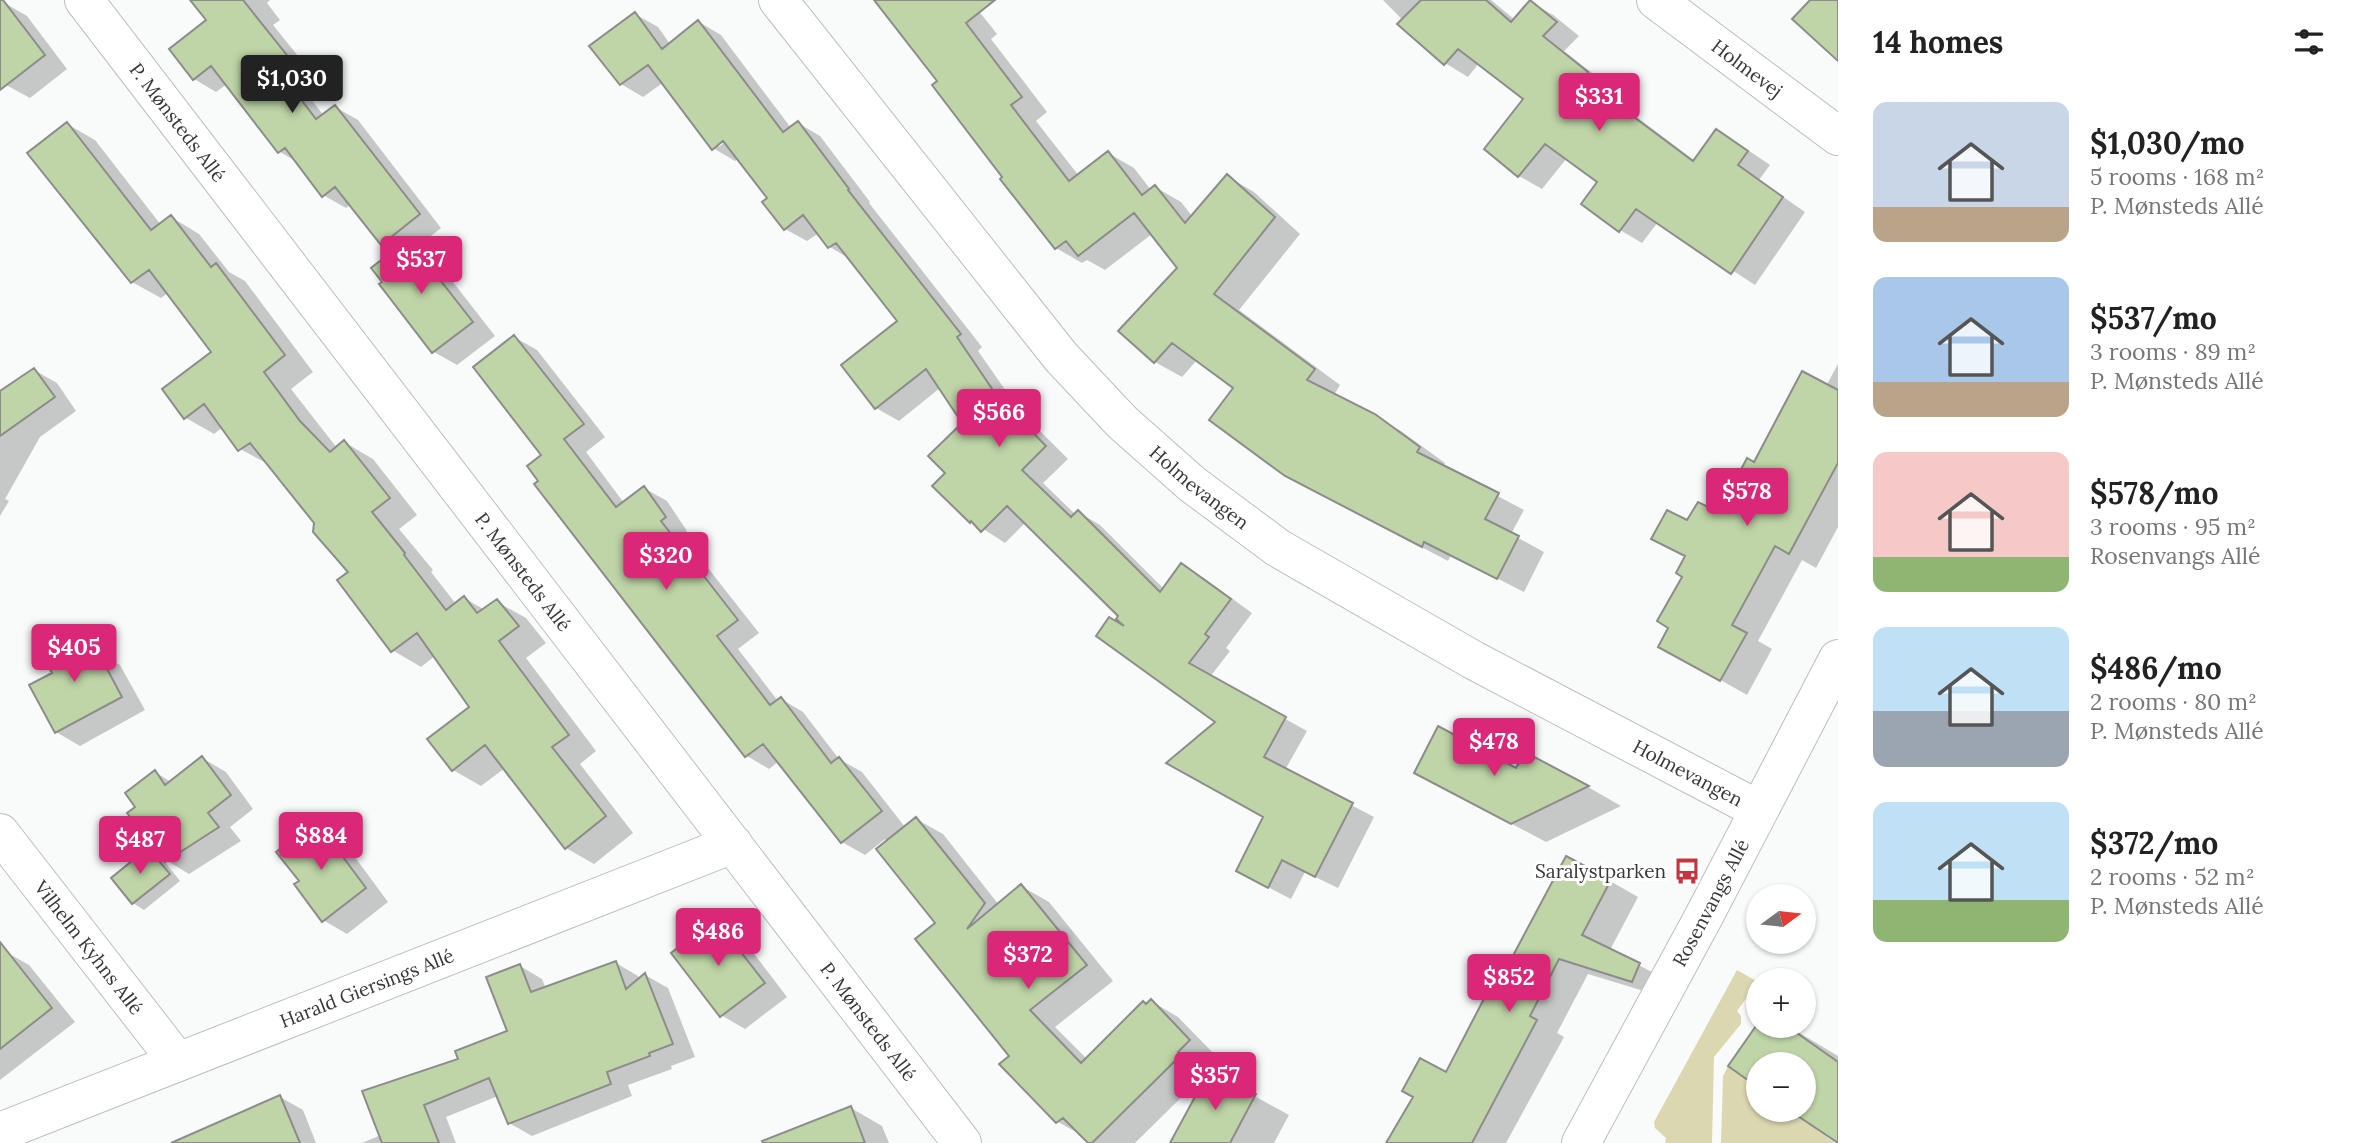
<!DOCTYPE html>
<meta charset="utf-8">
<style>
:root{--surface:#fff;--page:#f6f6f6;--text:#222;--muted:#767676;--accent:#db2777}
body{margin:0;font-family:Lora,serif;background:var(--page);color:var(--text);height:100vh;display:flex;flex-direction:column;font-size:26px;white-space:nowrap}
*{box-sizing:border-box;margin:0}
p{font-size:23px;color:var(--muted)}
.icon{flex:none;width:38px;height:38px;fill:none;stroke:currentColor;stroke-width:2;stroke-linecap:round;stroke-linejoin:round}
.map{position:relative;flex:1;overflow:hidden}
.side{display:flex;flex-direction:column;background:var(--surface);width:525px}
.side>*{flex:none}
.needle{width:46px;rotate:75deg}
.fabs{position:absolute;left:1746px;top:884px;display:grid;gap:14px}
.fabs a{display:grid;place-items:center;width:70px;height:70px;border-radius:50%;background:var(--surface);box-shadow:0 2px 5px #0004;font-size:35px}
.price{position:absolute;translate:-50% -60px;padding:0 16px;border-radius:7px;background:var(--accent);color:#fff;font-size:23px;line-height:46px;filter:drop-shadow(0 2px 4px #0008)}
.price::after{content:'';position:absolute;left:50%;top:42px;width:21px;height:16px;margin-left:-10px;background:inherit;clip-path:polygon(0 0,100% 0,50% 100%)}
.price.active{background:#222;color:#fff}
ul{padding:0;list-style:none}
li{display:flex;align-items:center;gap:21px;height:175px;padding:0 35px}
li span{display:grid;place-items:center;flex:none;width:196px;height:140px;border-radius:14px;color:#555}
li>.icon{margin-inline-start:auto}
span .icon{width:84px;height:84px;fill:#fffc;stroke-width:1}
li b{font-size:30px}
h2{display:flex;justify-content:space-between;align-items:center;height:84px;padding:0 35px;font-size:30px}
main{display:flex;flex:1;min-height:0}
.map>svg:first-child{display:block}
</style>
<main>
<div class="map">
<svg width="1838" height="1143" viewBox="0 0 1838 1143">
<rect width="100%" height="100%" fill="#f8fbf9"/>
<path fill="#dbd7b0" d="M1737,970L1758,982L1737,1011L1741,1016V1024L1714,1057L1712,1143H1665L1666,1138L1655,1128L1654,1122Z
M1728,1066L1759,1088V1110H1789L1835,1143H1721L1723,1076Z"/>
<path fill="#0003" fill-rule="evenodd" d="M192,0H270L267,3L280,20L273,25L311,72L298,82L324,116L335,107L358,120L441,228L417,247L432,255L495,336L457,365L434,352L395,251L382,244L351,204L346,208L323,195L299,163L280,152L227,84L216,92L194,79L208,21Z
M877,0H970L997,34L991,39L1047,112L1036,121L1079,176L1108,153L1134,168L1151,190L1155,187L1181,202L1192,216L1228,177L1254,192L1300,234L1239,310L1340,385L1334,395L1401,431L1445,463L1443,467L1524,510L1511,534L1544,552L1524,592L1451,555L1448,561L1313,490L1235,388L1197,360L1182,377L1155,362L1120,331L1179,268L1152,234L1105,270L1087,260L1082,263L1056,248L940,82Z
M1383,0H1491L1515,20L1531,2L1553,15L1579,36L1564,51L1610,87L1605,93L1695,161L1716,131L1739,144L1770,165L1759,180L1805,212L1755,285L1658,222L1642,243L1620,230L1600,182L1567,158L1542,189L1519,176L1526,99L1479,63L1468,77L1445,63Z
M3,2L27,16L67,69L30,98L6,85L0,77V5Z
M635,14L658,27L670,44L699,22L721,35L791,128L798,123L820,136L870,202L869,203L982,347L978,351L1020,411L1068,459L1043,483L1075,514L1078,512L1100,525L1164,589L1182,565L1204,578L1252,613L1226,648L1230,651L1210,677L1307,731L1285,770L1374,817L1338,888L1305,872L1291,899L1260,883L1265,817L1218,722L1131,631L1121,615L1026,522L1005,543L971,521L948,473L965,423L940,388L899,421L876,408L899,321L850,259L830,247L819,233L807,241L785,229L770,198L738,159L735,161L713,148L664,82L643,97L621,84ZM731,137L719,147V142Z
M67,124L95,140L161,225L171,217L199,234L229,272L245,281L313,372L291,389L337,448L344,442L373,459L417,515L399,529L433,570L431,572L456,604L464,598L485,610L497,602L526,618L546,643L526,658L596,751L580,764L633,833L594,864L566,848L505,768L481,786L453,770L472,707L435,656L421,667L392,650L350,572L316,523L270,465L240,449L223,427L214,434L186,418L164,389L213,352L168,293L161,298L132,282L30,154Z
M514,337L537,350L605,437L586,452L624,503L644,488L667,501L687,531L682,535L759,633L738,649L778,701L781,699L803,712L839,759L862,772L905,827L916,819L943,834L999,905L1021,886L1049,902L1113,981L1055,1027L1087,1059L1151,1001L1178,1017L1216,1056L1204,1069L1208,1071L1135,1143H1090L1085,1137L1058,1122L1036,1097L1011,1057L937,924L885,839L865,855L842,842L779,761L769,769L747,756L540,481L543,456Z
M1838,364V527L1816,568L1802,560L1758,641L1772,649L1747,695L1687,661L1671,628L1684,576L1687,557L1653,538L1710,511L1733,489L1826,386Z
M34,370L57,383L76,411L40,437L5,499L9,501L0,516V393Z
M84,636L107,650L114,662L120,665L145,710L80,746L56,732L54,673Z
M1525,754L1588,787L1621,806L1546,842L1450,791L1516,770Z
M202,758L226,772L253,809L230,827L241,841L189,874L161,857L180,881L144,910L133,903L148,850L165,860L138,807L155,772L171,782Z
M317,824L340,837L388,902L347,934L323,920L301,881Z
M1610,881L1638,897L1610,950L1667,980L1660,996L1588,974L1557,1033L1564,1037L1506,1143H1388L1446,1075L1509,968Z
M715,921L739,934L787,997L745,1029L721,1015Z
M6,952L29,965L75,1022L0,1080V956Z
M616,963L638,976L639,980L645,975L668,988L695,1057L671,1066L672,1069L628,1085L632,1096L532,1136L509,1123L498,1096L446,1117L456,1143H362L381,1135L460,1060L509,1032L520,966L542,979L546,989Z
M1759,1025L1788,1026L1838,1056V1143L1792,1110H1804V1064L1730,1065Z
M1211,1072L1289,1115L1274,1143H1172Z
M280,1097L303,1110L316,1143H215Z
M851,1108L882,1126L889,1143H802Z"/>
<path fill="#bfd4a7" stroke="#8c8d8a" stroke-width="2" d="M0,0H3L45,55L0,90Z
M190,0H243L290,59L277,68L316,119L335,105L420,214L381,245L335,187L322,197L285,148L278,153L211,66L193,80L169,49L206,20Z
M874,0H995L966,23L1022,97L1011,105L1069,181L1108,151L1142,195L1155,185L1185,223L1227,174L1275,217L1214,294L1315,369L1307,380L1375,414L1420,447L1417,452L1499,493L1485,519L1519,536L1497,579L1424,542L1422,547L1285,476L1209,420L1233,388L1172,343L1154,363L1118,331L1177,268L1134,213L1078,256L1066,241L1055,249L1000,179L1002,177L932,85L937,81Z
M1421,0H1486L1511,22L1530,0L1557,22L1543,36L1588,72L1583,79L1693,161L1716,129L1748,151L1738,165L1783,197L1731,274L1636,209L1619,232L1581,204L1597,182L1545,144L1518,177L1484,149L1523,99L1458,49L1444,65L1397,24Z
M1810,0H1838V61L1792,19Z
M635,12L662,49L698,20L783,132L798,121L849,189L848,190L961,334L957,337L997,396L1046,446L1022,470L1071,517L1078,510L1160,592L1181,563L1231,599L1205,634L1209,637L1189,663L1286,717L1264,757L1353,803L1315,877L1282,860L1268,888L1236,871L1263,817L1166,763L1215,722L1096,636L1109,617L1124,626L1116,619L1118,616L1007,506L981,532L971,521L970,523L932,486L945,473L928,456L962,423L926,369L875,409L841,365L897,321L836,243L828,248L803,215L784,230L762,202L767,198L723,141L712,150L648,65L620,85L589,46Z
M67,122L151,230L171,215L211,267L216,263L285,355L264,372L300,421L330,452L344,440L390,498L372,512L405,553L404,555L446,610L464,596L477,613L497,599L519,626L499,641L569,735L552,747L606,816L565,849L485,745L452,771L427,739L469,707L417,633L391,652L337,580L348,572L313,532L314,523L250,443L238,451L204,404L184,419L162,389L211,352L149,270L131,283L27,153Z
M408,239L473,322L432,353L379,284L382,282L371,268Z
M514,335L584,424L564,439L616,507L644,486L666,517L661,521L738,620L717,636L770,705L781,697L831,763L839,757L882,811L841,843L763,744L745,757L534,484L538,481L527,466L541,455L473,367Z
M34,368L55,397L0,436V391Z
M1802,371L1838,390V463L1789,554L1775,546L1732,625L1747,633L1720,681L1658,647L1668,628L1657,621L1682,577L1676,573L1685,556L1651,539L1667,510L1687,520L1698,502L1710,508L1724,482L1732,487L1747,458L1754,462Z
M84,634L93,651L97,650L122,697L55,733L29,685L52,673L42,655Z
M1438,726L1516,768L1525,752L1589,786L1511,824L1414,773Z
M202,756L231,795L208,813L219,827L165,862L127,813L135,807L125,793L155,770L165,785Z
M916,817L985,903L967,929L1021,884L1087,965L1030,1010L1081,1063L1143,1001L1146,1004L1151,999L1190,1040L1178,1052L1182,1054L1092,1143H1088L1063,1118L1056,1123L999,1064L1009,1056L915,939L935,923L876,849Z
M317,822L366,888L322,922L294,884L299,881L276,852Z
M148,848L170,874L132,904L111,878Z
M1566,856L1611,880L1582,935L1640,963L1632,982L1559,959L1530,1016L1537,1020L1472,1143H1386L1413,1097L1402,1091L1420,1058L1446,1072L1503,962L1508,965Z
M715,919L765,983L720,1017L671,953Z
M0,942L52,1008L0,1049Z
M616,961L626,989L645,973L673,1044L649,1053L650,1056L607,1072L611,1084L508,1124L489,1078L424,1105L439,1143H382L362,1091L458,1059L455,1051L507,1031L486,977L520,964L531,992Z
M1756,1026H1787L1838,1062V1143L1789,1110H1804V1064H1759V1088L1728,1066Z
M1210,1069L1256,1094L1230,1143H1170Z
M280,1095L300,1143H171Z
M851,1106L865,1143H763L762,1141Z"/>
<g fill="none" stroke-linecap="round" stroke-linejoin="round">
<g stroke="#bcbfbd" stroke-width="40">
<g id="minor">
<path id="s1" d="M84,0L962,1143"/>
<path id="s2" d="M778,0L1061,357L1122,422L1192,484L1278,548L1475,661L1759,810"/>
<path id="s3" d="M1656,0L1838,136"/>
<path id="s4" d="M0,833L178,1062"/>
<path id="s5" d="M0,1132L733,844"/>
<path id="s6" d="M1581,1143L1703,918L1838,659"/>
</g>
</g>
<use href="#minor" stroke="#fff" stroke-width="38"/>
</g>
<defs>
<g id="bus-bare" transform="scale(2.1)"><path d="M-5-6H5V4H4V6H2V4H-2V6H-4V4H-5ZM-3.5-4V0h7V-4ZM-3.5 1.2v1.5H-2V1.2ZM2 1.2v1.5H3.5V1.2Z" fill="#c53540" stroke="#fff" stroke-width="2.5" paint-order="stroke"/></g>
</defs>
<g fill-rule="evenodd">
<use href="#bus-bare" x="1687" y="871"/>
</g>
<g text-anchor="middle" stroke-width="6" stroke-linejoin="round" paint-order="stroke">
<g font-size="19" fill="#363736" stroke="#fff">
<text dy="7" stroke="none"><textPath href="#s3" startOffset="114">Holmevej</textPath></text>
<text dy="7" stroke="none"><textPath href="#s1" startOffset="154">P. Mønsteds Allé</textPath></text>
<text dy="7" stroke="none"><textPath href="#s2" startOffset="646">Holmevangen</textPath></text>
<text dy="7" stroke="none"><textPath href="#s1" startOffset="721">P. Mønsteds Allé</textPath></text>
<text dy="7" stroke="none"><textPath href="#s2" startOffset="1213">Holmevangen</textPath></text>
<text dy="7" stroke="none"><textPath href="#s6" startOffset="273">Rosenvangs Allé</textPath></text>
<text dy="7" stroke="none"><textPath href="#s4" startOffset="145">Vilhelm Kyhns Allé</textPath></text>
<text dy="7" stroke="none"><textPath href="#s5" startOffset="394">Harald Giersings Allé</textPath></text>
<text dy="7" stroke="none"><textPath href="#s1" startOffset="1288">P. Mønsteds Allé</textPath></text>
</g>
<g font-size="19" fill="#363736" stroke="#fff" text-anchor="end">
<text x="1666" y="878">Saralystparken</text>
</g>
</g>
</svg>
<div class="fabs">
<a><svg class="needle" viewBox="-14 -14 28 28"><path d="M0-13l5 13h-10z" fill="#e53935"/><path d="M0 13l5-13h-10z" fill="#767676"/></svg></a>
<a>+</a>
<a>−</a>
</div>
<b class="price active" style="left:292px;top:115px">$1,030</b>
<b class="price" style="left:1599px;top:133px">$331</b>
<b class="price" style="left:421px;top:296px">$537</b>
<b class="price" style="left:999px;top:449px">$566</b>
<b class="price" style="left:1747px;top:528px">$578</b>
<b class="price" style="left:666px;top:592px">$320</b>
<b class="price" style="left:74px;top:684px">$405</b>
<b class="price" style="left:1494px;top:778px">$478</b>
<b class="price" style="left:321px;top:872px">$884</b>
<b class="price" style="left:140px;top:876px">$487</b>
<b class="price" style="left:718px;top:968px">$486</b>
<b class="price" style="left:1028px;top:991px">$372</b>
<b class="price" style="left:1509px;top:1014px">$852</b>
<b class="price" style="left:1215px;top:1112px">$357</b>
</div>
<section class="side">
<h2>14 homes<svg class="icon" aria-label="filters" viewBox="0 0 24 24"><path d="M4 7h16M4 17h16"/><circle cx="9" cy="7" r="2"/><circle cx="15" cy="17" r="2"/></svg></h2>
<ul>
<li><span style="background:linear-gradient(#c9d6e8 75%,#b9a48a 0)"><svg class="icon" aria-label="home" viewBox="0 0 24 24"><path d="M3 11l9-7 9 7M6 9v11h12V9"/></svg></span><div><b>$1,030/mo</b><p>5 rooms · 168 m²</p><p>P. Mønsteds Allé</p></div></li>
<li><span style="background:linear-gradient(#a9c7e8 75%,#b9a48a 0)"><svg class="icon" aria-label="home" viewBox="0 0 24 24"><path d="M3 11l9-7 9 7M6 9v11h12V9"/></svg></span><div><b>$537/mo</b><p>3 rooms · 89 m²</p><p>P. Mønsteds Allé</p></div></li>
<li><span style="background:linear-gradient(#f6c9c9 75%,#8fb573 0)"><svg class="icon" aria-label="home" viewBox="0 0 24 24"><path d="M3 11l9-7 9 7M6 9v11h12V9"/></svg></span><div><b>$578/mo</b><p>3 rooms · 95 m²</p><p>Rosenvangs Allé</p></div></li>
<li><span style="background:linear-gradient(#bfe0f5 60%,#9aa5b1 0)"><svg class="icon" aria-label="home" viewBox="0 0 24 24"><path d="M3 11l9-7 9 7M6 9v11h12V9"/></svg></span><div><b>$486/mo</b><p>2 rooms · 80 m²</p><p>P. Mønsteds Allé</p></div></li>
<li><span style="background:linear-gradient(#bfe0f5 70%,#8fb573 0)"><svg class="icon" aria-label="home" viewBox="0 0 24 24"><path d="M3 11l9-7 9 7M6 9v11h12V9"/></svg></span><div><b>$372/mo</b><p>2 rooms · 52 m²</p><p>P. Mønsteds Allé</p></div></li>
</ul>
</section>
</main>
